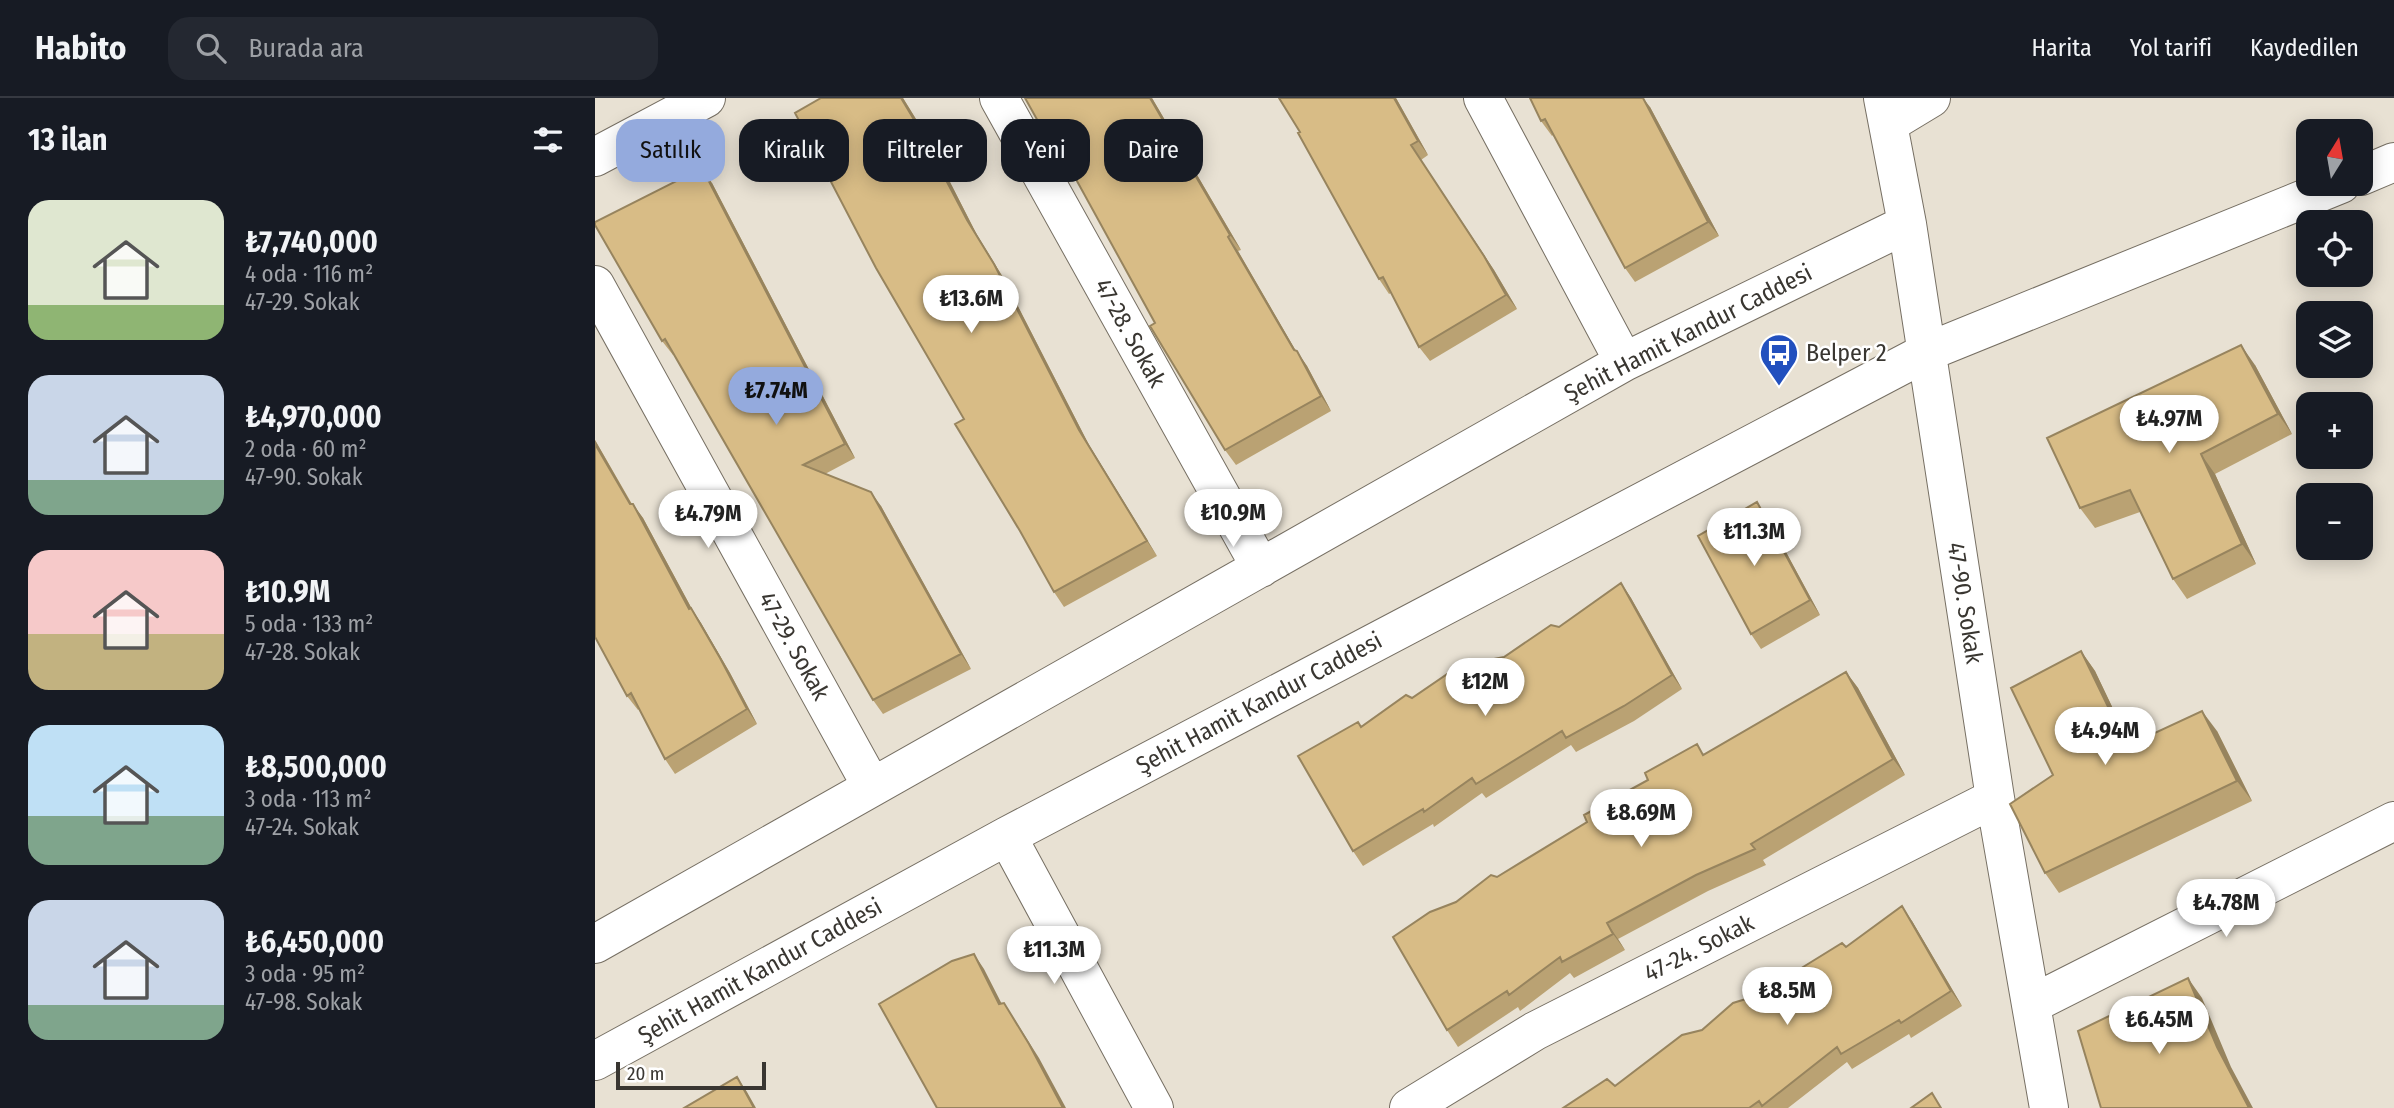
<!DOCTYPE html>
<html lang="tr">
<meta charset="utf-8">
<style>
:root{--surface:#171b24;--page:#242831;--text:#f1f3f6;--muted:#9ea1a6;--line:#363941;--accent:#94aadd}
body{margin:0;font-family:"Fira Sans Condensed",sans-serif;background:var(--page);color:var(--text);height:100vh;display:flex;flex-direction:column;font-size:26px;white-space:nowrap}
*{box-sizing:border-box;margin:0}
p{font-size:23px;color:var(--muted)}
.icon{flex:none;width:38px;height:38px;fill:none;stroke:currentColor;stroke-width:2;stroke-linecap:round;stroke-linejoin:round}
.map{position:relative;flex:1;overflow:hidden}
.details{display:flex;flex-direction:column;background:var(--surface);width:595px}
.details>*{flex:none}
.guide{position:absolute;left:21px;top:21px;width:665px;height:63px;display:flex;gap:14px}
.needle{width:46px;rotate:11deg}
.fabs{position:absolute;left:1701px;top:21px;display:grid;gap:14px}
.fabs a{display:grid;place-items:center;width:77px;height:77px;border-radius:14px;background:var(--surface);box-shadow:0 4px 18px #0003;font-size:35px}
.scale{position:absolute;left:21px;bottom:18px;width:150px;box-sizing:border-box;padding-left:7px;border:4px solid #393631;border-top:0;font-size:19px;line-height:24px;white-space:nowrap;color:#393631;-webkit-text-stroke:5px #fff;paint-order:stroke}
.price{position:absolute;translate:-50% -60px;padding:0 16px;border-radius:24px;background:#fff;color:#222;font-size:23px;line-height:46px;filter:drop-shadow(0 2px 4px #0008)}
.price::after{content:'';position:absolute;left:50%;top:42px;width:21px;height:16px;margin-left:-10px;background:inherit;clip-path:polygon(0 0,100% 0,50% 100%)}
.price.on{background:var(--accent);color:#111}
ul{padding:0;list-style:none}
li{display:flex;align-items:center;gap:21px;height:175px;padding:0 28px}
li span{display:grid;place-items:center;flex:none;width:196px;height:140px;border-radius:21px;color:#555}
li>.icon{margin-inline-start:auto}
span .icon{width:84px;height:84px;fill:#fffc;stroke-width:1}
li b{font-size:30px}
h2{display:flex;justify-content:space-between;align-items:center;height:84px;padding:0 28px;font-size:30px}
.chip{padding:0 24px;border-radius:21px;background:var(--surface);box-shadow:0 4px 18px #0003;font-size:24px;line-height:63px}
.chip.on{background:var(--accent);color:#111}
header{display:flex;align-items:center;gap:42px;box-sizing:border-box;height:98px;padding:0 35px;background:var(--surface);border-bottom:2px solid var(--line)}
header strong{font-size:33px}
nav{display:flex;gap:38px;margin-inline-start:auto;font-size:24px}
.search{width:490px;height:63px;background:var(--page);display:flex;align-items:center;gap:18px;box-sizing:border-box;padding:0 24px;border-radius:21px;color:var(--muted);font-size:26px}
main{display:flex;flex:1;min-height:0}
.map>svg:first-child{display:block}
</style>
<header>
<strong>Habito</strong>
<div class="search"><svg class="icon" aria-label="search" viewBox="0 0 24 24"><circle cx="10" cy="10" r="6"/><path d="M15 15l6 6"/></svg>Burada ara</div>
<nav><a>Harita</a><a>Yol tarifi</a><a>Kaydedilen</a></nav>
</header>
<main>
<section class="details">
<h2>13 ilan<svg class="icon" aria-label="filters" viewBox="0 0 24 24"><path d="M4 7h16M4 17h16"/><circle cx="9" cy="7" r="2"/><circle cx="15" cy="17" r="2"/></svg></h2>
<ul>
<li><span style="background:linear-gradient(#dfe7d0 75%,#8fb573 0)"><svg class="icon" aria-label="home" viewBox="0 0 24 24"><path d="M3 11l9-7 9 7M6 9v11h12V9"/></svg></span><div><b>₺7,740,000</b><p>4 oda · 116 m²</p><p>47-29. Sokak</p></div></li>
<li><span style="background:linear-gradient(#c9d6e8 75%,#7fa58c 0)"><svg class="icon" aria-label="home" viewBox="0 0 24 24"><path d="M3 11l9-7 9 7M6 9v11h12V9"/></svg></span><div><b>₺4,970,000</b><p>2 oda · 60 m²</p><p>47-90. Sokak</p></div></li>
<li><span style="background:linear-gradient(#f6c9c9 60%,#c2b280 0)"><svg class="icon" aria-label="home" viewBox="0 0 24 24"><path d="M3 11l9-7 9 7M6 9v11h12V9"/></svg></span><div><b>₺10.9M</b><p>5 oda · 133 m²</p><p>47-28. Sokak</p></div></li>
<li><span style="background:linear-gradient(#bfe0f5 65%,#7fa58c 0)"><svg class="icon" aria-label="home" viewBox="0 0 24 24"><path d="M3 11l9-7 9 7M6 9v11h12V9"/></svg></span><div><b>₺8,500,000</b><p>3 oda · 113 m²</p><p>47-24. Sokak</p></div></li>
<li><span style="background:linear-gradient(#c9d6e8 75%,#7fa58c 0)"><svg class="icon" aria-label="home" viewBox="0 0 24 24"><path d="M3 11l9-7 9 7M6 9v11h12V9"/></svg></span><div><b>₺6,450,000</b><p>3 oda · 95 m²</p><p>47-98. Sokak</p></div></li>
</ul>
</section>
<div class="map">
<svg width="1799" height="1010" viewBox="0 0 1799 1010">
<rect width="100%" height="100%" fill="#e8e1d3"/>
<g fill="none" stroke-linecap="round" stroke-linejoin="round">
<g stroke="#766f63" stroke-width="40">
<path id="minor" d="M404,0L666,470
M888,0L1029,264
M1288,0L1312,126L1400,700L1454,1010
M1293,26L1336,0
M0,59L111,0
M1766,78L1799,64
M0,187L277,689
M412,738L559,1010
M0,846L1029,264L1312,126
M1437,906L1799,723
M0,963L412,738L1332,254L1746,86
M814,1010L940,933L1400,700"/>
</g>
<use href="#minor" stroke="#fff" stroke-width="38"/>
</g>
<path fill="#baa273" d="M226,0H308L332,39L382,137L409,181L494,347L562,458L469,509L459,494L369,321Z
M430,0H557L646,152L643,153L701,253L712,268L736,313L641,367L630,352L457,38L455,40L444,25Z
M684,0H801L833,57L826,62L899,172L922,211L835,263L824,249L796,195L794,196L784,181L705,34Z
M935,0L1055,9L1124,138L1040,184L1030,170L958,37L957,38L946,23Z
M117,85L260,360L230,376L286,408L376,571L288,616L278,602L79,257H78L67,243Z
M1660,267L1697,336L1620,376L1661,466L1592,501L1578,481L1545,414L1500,430L1485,410Z
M0,342L37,406L48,420L98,513L106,525L135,575L162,626L80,676L70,661L44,611L43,612L32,598L0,539Z
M1162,404L1172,419L1225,517L1166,551L1156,536Z
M1026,485L1036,500L1087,591L1039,623L981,654L976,647L891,700L887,695L839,729L838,726L768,768L758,753L766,629L817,600L909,559L964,529Z
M1486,553L1500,573L1535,647L1622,633L1657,703L1464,795L1450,775L1458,677Z
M1251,574L1263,590L1310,677L1168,762L1171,767L1113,793L1023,841L1030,852L979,880L975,875L925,913L923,909L863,949L852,932L861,804L902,779Z
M1317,823L1367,908L1316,940L1314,936L1257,971L1252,964L1193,1010H968L1020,988L1107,932L1206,884L1251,849Z"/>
<path fill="#97845e" d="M306,0H308L332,39L382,137L409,181L494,347L562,458L552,443L484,332Z
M555,0H557L646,152L635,137Z
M799,0H801L833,57L823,43Z
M1048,0L1055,9L1124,138L1113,124Z
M826,62L899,172L922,211L911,197Z
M107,70L117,85L260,360L250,346Z
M633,139L643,153L709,267L699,252Z
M1646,247L1660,267L1697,336L1683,316Z
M702,253L712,268L736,313L726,298Z
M0,342L45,421L35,406L0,346Z
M1606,356L1620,376L1661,466L1647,446Z
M276,394L286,408L376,571L366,556Z
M1162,404L1172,419L1225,517L1215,502Z
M38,406L48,420L98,513L106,525L135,575L162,626L152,611L94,511Z
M1026,485L1036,500L1087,591L1077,577Z
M1486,553L1500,573L1546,669L1532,648Z
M1251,574L1263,590L1310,677L1298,661Z
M1607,613L1622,633L1657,703L1642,683Z
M1307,808L1317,823L1367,908L1356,893Z
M1012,825L1023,841L1030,852L1018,836Z
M379,856L389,871L414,920L404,906Z
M1593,880L1607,900L1636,969L1658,1010H1654L1622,949Z
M409,905L444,960L471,1010H468Z
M142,979L152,994L161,1010H159Z"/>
<path fill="#d8bc86" stroke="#97845e" stroke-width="2" d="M226,0H306L321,25L372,122L399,166L484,332L552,443L459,494L425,433L360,326L369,321L281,170L200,15Z
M430,0H555L635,137L633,139L699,252L702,253L726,298L630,352L555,228L560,225L449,23L444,25Z
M684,0H799L823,43L816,47L889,158L911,197L824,249L788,179L784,181L703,35L705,34Z
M935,0H1048L1113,124L1030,170L950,21L946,23Z
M107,70L250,346L208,367L276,394L366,556L278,602L70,241L67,243L0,127V124Z
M1646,247L1683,316L1606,356L1647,446L1578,481L1535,392L1485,410L1452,340Z
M0,346L35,406H38L94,511L96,510L125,560L152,611L70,661L36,595L32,598L0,539Z
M1162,404L1215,502L1156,536L1103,438Z
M1026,485L1077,577L1029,608L971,640L967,633L881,686L877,680L829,714L828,711L758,753L703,658L763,624L766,629L811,597L817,600L864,568L909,559L956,527L964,529Z
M1486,553L1532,648L1607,613L1642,683L1450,775L1415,706L1458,677L1416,590Z
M1251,574L1298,661L1156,746L1160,751L1101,777L1012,825L1018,836L967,864L965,859L914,897L912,893L852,932L798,839L835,814L861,804L896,777L902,779L992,724L989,717L1053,682L1050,675L1102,646L1108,657Z
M1307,808L1356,893L1306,925L1304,922L1246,956L1242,949L1167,1008L1164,1003L1154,1010H968L1012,981L1020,988L1087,937L1107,932L1138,905L1206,884L1200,874L1247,845L1251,849Z
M379,856L404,906L409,905L434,946L468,1010H342L284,906L357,863Z
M1593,880L1622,949L1654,1010H1506L1483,933Z
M142,979L159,1010H89Z
M1337,995L1346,1010H1316Z"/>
<defs>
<g id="bus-pin" transform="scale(2.0125)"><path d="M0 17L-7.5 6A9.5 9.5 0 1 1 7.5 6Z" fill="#2250be" stroke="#fff"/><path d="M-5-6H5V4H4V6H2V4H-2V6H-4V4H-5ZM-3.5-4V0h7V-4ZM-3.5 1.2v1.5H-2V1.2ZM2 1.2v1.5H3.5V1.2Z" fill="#fff"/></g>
</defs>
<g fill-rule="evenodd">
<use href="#bus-pin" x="1184" y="255"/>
</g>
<g text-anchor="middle" stroke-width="5" stroke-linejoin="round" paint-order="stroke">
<g font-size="24" fill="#393631" stroke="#fff">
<text transform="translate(535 235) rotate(61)" y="8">47-28. Sokak</text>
<text transform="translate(1093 235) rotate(-27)" y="8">Şehit Hamit Kandur Caddesi</text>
<text transform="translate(1370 505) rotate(81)" y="8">47-90. Sokak</text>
<text transform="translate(199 548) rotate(61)" y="8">47-29. Sokak</text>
<text transform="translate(664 605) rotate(-28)" y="8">Şehit Hamit Kandur Caddesi</text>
<text transform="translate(1104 850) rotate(-27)" y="8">47-24. Sokak</text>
<text transform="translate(165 873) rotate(-29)" y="8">Şehit Hamit Kandur Caddesi</text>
</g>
<g font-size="24" fill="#393631" stroke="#fff" text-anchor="start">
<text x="1211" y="263">Belper 2</text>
</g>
</g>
</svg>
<div class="fabs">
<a><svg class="needle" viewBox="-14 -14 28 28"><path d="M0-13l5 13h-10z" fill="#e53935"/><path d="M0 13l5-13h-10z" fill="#9ea1a6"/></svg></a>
<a><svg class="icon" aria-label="locate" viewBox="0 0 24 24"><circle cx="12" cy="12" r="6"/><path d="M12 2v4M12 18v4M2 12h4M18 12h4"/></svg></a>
<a><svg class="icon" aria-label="layers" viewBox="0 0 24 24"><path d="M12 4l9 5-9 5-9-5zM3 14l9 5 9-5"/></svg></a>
<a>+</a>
<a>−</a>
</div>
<div class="scale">20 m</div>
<b class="price" style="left:376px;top:237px">₺13.6M</b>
<b class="price on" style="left:181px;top:329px">₺7.74M</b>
<b class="price" style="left:1574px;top:357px">₺4.97M</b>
<b class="price" style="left:638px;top:451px">₺10.9M</b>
<b class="price" style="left:113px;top:452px">₺4.79M</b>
<b class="price" style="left:1159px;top:470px">₺11.3M</b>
<b class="price" style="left:890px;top:620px">₺12M</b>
<b class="price" style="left:1510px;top:669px">₺4.94M</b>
<b class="price" style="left:1046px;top:751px">₺8.69M</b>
<b class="price" style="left:1631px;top:841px">₺4.78M</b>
<b class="price" style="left:459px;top:888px">₺11.3M</b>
<b class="price" style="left:1192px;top:929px">₺8.5M</b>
<b class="price" style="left:1564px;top:958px">₺6.45M</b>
<div class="guide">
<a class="chip on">Satılık</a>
<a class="chip">Kiralık</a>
<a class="chip">Filtreler</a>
<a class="chip">Yeni</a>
<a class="chip">Daire</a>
</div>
</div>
</main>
